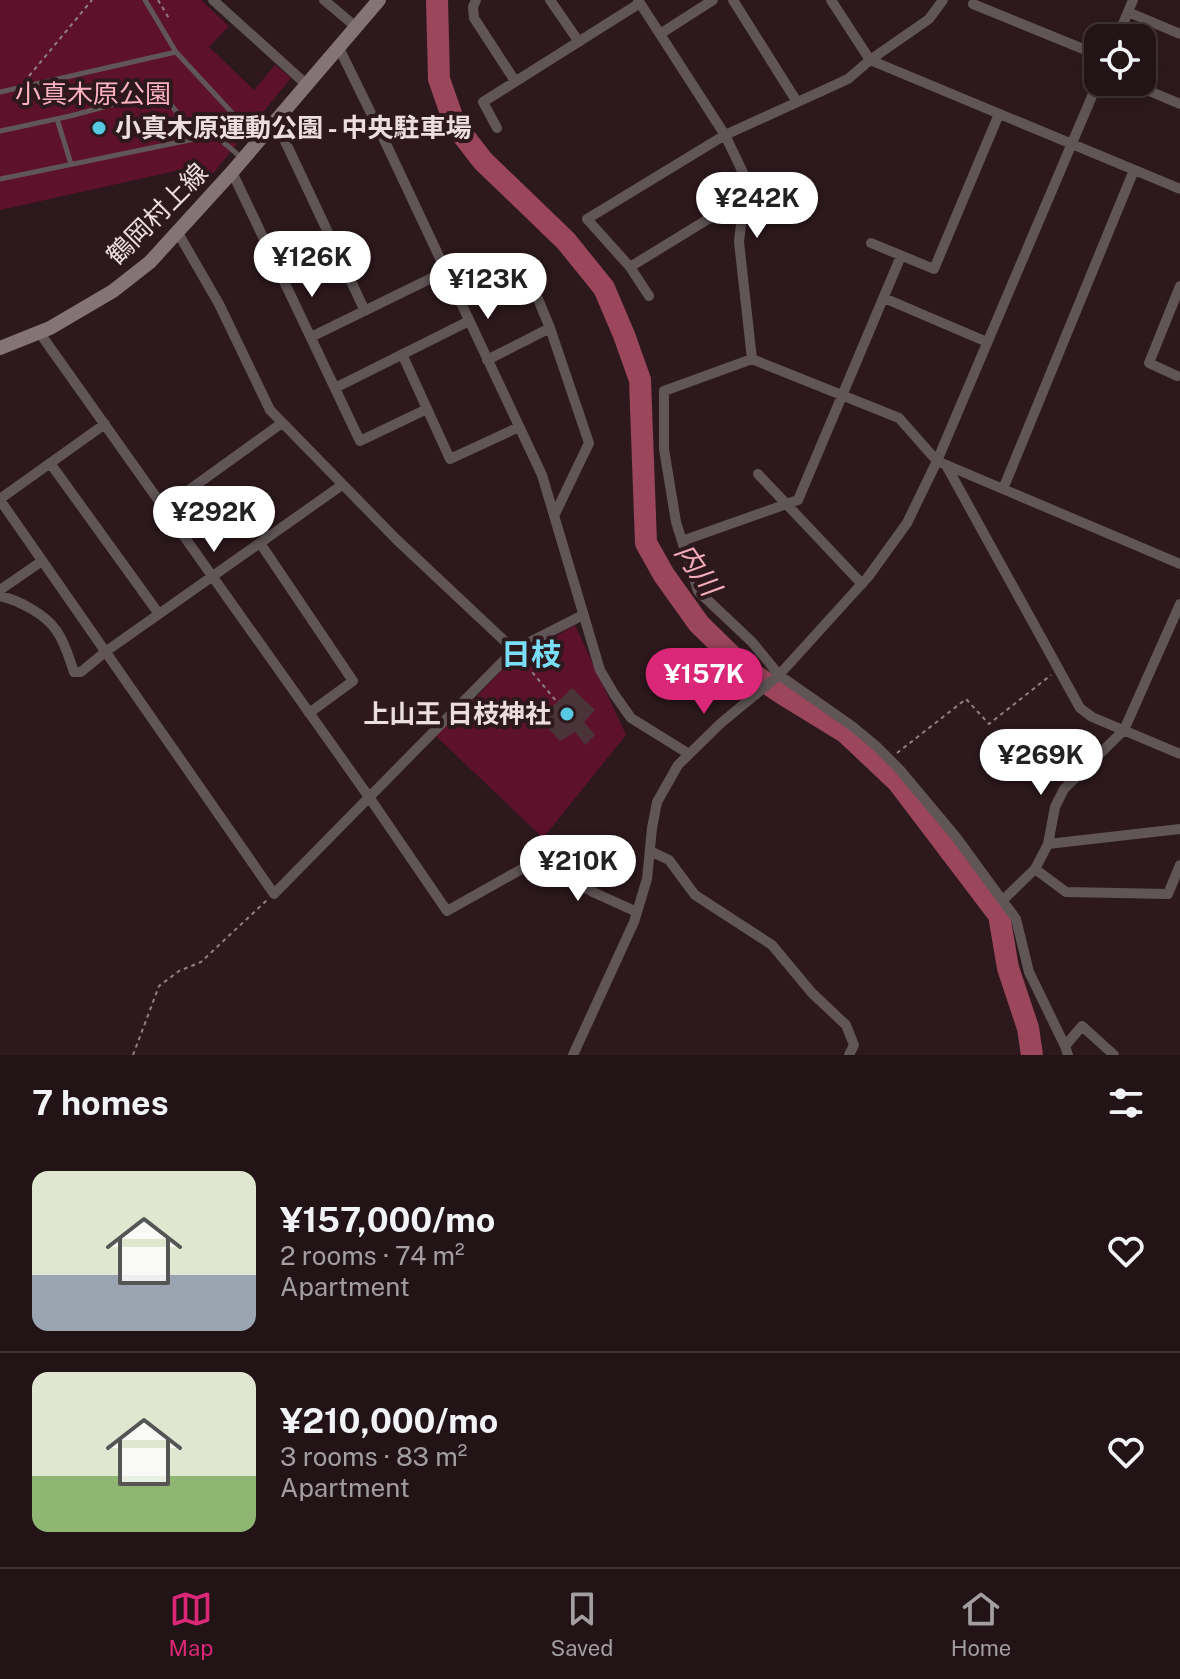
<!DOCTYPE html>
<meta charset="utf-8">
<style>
:root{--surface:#221316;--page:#2e2023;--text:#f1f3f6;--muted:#a29ea1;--line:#3f3235;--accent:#db2777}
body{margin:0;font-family:"Public Sans","Noto Sans JP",sans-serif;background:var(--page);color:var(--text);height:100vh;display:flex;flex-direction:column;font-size:30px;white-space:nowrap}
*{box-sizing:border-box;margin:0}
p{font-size:26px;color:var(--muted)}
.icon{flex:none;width:44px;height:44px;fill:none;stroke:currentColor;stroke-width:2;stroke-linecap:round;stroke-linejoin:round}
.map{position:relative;height:1055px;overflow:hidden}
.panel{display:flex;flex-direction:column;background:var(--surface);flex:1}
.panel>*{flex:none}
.buttons{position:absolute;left:1084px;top:24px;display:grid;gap:16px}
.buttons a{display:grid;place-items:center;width:72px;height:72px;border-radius:16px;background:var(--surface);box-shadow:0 8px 32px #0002,0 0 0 2px var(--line);font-size:40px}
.price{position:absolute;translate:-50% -68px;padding:0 18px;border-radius:28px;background:#fff;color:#222;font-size:26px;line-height:52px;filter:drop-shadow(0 2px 4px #0008)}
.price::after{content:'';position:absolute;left:50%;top:48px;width:24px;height:18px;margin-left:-12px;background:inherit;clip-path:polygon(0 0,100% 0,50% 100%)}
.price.on{background:var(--accent);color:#fff}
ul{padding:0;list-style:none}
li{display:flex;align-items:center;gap:24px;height:200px;padding:0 32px}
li+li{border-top:2px solid var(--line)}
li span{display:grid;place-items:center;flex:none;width:224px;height:160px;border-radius:16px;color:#555}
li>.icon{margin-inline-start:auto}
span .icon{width:96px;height:96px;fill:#fffc;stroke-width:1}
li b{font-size:34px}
h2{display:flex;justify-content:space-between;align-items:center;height:96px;padding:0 32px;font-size:34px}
.tabs{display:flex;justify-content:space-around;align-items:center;height:112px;border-top:2px solid var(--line);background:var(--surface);font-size:22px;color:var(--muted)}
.tabs a{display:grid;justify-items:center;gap:4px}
.tabs .on{color:var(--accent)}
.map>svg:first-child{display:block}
</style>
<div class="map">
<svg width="1180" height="1055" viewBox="0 0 1180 1055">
<rect width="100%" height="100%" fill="#2d191d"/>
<path fill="#5e112b" d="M0,0H201L229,26L209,47L254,90L275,65L291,78L196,194L184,169L0,210Z
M575,625L626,735L543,838L436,736L449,722H453L520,651L551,639Z"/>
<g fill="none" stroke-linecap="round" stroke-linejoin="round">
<path stroke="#9b465b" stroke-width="22" d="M437,0L439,79L455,125L483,161L566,241L604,288L624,335L640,380L646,543L664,575L699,624L745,669L783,694L845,732L898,782L999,915L1008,968L1028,1028L1032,1055"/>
</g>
<path fill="#4b3439" d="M572,688L595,710L584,722L595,735L585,745L575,732L560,741L539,719Z"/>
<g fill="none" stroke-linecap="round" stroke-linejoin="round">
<path stroke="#918083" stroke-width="2" stroke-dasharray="4 4" stroke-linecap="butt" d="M158,0L170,20
M29,76L92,0
M522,660L557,702
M897,753L966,699L989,724L1051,675
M133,1055L159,986L179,971L201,962L267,900"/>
<path stroke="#605557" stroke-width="5" d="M145,0L176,52L235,116L215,135L243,159
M0,92L176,52
M57,119L71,164
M0,131L70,116L149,95L166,98L181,118L215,135
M0,179L214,135"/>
<path stroke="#605557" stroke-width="10" d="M213,0L307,85
M324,0L356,27
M476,0L473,7L474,18L515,81
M550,0L579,42
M638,0L725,135L746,179L739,242L752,359
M733,0L797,102
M831,0L870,60L1180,189
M973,4L1098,55
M1128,12L1180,34
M660,34L713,0
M1117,38L1133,0
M339,48L388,148L542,475L600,670L614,694L631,718L689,754
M1128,82L1180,104
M276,122L365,311
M497,128L483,102L640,3
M232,172L360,441L427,409
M178,233L219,304L270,410L396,539L514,650
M871,243L934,269L999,114
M630,267L744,197
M649,296L630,267L587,219L725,135L848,79L870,60L929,19L943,0
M884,298L987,342
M459,299L526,270L550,328L589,443L554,516
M39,332L369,797L447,911L536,861L595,893L637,912
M311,337L446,271
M402,354L450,459L519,427
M487,360L550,328
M1177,376L1149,363L1180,286
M335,388L469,321
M50,463L159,614
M946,465L1080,708L1092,717L1180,754
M758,474L862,584
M1003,489L1134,170
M0,499L105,424
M0,500L274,894L514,650L583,615
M164,508L282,423
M682,541L798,500L901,256
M260,543L353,681L309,713
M0,590L42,561
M0,596C18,600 45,614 56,630C65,642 69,658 74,672H81L105,652L342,485
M1048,844L1180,829
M650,851L669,860L695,895L772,945L812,993L846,1025L854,1045L849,1055
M1035,869L1066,892L1168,894L1180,865
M1003,900L1035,869L1048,844L1055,807L1064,789L1124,730L1180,604
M1065,1046L1082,1026L1114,1055
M573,1055L634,922L647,879L652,828L657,802L678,765L721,723L779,675L868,577L907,523L937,461L1098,82
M1068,1055L1065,1046L1029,972L1016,919L956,837L900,770L875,745L852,726L779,675L752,642L698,591L676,522L664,449V391L752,359L899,418L937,461L1180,564"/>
<path stroke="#857477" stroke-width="14" d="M0,348L50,328L113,291L150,262L232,172L379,0"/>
</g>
<g fill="#58c9e3" stroke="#2d191d" stroke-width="3">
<circle cx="99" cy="128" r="8"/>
<circle cx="567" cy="714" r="8"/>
</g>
<g text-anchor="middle" stroke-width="8" stroke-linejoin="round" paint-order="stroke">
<g font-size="26" fill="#fcb2c1" stroke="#2d191d">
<text x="93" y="103">小真木原公園</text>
</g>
<g font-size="26" font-weight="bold" fill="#ecdde0" stroke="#2d191d" text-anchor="start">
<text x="115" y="137">小真木原運動公園 - 中央駐車場</text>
<text x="551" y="723" text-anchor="end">上山王 日枝神社</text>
</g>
<g font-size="26" fill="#ecdde0" stroke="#2d191d">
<text transform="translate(157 214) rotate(-45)" y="9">鶴岡村上線</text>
</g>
<g font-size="28" font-style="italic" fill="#f3abb9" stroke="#2d191d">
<text transform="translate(698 569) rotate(56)" y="10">内川</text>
</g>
<g font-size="30" font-weight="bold" fill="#79def7" stroke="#2d191d">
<text x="531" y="665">日枝</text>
</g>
</g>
</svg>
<div class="buttons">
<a><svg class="icon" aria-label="locate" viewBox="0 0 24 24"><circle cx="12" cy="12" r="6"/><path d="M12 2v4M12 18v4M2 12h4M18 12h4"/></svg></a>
</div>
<b class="price" style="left:757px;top:240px">¥242K</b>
<b class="price" style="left:312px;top:299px">¥126K</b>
<b class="price" style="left:488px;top:321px">¥123K</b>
<b class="price" style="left:214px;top:554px">¥292K</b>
<b class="price on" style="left:704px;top:716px">¥157K</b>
<b class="price" style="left:1041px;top:797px">¥269K</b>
<b class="price" style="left:578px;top:903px">¥210K</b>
</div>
<section class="panel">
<h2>7 homes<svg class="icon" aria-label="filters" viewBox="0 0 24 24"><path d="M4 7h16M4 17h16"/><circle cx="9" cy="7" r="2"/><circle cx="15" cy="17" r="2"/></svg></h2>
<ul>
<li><span style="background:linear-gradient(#dfe7d0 65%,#9aa5b1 0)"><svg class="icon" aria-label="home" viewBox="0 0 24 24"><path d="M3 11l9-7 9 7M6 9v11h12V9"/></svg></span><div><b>¥157,000/mo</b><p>2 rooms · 74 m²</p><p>Apartment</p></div><svg class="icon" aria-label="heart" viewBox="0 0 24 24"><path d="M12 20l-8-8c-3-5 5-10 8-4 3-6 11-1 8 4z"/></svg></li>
<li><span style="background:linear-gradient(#dfe7d0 65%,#8fb573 0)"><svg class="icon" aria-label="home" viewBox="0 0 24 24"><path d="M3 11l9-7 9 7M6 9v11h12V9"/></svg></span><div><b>¥210,000/mo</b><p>3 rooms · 83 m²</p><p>Apartment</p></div><svg class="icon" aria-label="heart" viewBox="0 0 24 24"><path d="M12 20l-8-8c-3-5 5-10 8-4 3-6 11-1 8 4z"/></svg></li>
</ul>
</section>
<nav class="tabs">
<a class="on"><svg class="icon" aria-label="map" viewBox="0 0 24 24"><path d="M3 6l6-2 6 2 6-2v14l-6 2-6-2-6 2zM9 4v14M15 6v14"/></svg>Map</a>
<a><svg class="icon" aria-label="saved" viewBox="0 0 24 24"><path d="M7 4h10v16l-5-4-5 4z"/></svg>Saved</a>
<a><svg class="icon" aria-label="home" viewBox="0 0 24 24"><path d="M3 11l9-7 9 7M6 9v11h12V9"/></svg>Home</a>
</nav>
